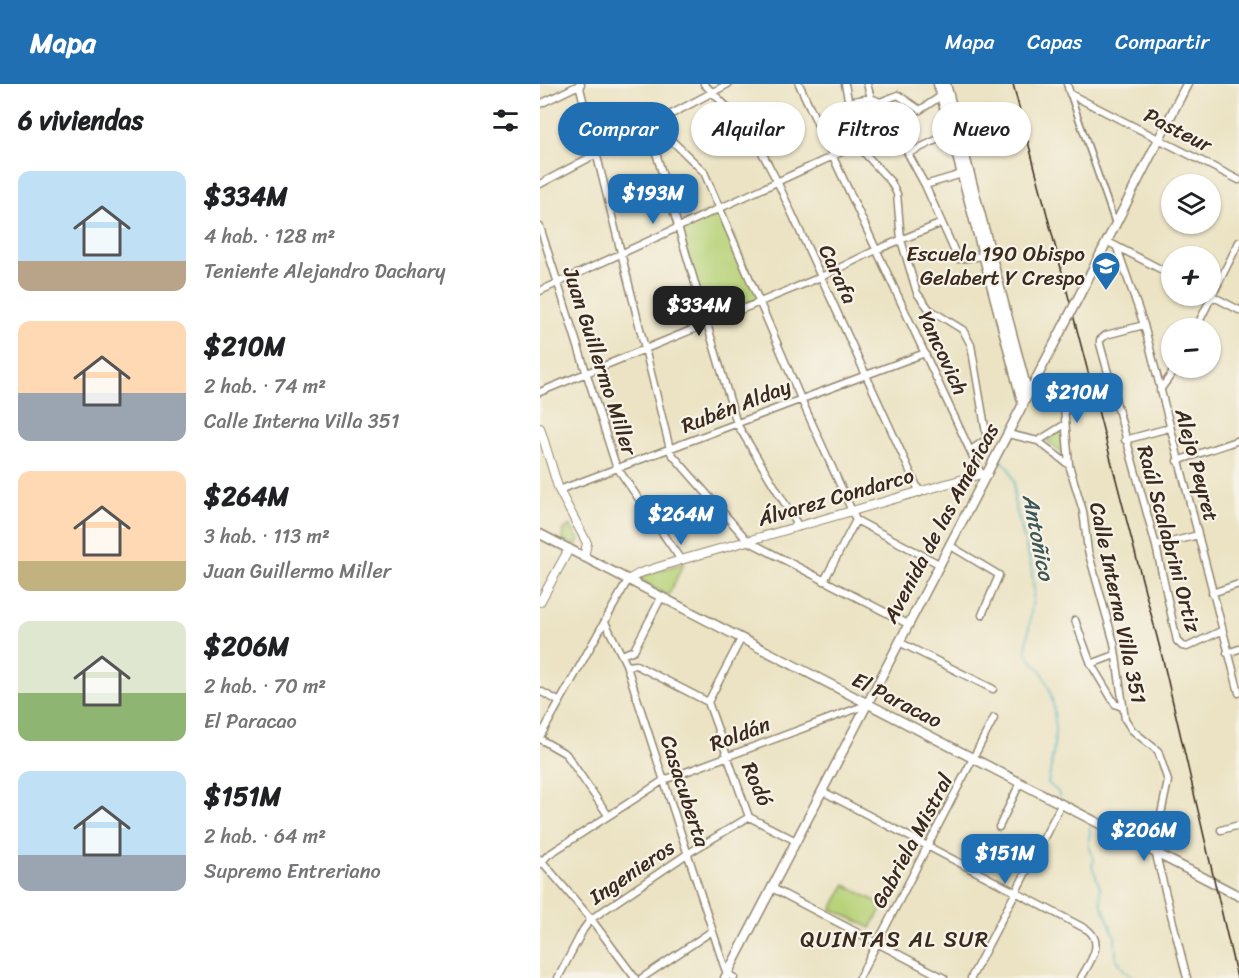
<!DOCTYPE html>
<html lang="es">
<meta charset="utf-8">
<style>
:root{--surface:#fff;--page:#f6f6f6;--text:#202124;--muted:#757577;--accent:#1f6fb2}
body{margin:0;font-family:Sriracha,sans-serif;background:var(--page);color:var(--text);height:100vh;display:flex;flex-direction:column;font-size:22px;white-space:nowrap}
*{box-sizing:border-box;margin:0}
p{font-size:20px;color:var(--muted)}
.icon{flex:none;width:33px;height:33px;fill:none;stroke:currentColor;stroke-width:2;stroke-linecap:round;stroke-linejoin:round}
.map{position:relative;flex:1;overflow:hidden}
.side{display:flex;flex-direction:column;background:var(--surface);width:540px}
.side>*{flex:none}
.top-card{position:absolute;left:18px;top:18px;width:570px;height:54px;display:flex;gap:12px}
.buttons{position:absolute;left:621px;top:90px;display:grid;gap:12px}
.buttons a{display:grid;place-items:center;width:60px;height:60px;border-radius:50%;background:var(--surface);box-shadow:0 2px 4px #0004;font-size:30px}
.price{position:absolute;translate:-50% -51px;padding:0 14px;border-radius:12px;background:var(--accent);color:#fff;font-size:20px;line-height:39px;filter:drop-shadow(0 2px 3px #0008)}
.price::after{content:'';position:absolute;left:50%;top:36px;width:18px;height:14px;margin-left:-9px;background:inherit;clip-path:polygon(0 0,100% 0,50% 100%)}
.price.current{background:#222;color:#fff}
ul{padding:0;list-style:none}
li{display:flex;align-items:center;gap:18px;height:150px;padding:0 18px}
li span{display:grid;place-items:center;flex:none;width:168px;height:120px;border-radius:12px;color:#555}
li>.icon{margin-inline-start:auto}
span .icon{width:72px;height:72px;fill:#fffc;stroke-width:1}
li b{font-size:26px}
h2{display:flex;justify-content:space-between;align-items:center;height:72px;padding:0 18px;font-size:26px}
.pill{padding:0 21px;border-radius:27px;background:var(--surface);box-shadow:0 2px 4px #0004;font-size:21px;line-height:54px}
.pill.current{background:var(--accent);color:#fff}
header{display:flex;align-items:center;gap:36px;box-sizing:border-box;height:84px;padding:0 30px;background:var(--accent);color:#fff}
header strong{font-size:28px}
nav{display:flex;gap:33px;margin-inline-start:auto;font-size:21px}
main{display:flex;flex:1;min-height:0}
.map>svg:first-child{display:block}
</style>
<header>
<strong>Mapa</strong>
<nav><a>Mapa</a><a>Capas</a><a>Compartir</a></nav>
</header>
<main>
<section class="side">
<h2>6 viviendas<svg class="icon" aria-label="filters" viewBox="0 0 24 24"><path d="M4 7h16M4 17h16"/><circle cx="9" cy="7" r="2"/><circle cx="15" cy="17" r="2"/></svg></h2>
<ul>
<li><span style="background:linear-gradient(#bfe0f5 75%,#b9a48a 0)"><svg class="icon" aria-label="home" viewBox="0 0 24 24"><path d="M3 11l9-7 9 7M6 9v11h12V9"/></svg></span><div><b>$334M</b><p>4 hab. · 128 m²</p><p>Teniente Alejandro Dachary</p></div></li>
<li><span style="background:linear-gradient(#ffd9b3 60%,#9aa5b1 0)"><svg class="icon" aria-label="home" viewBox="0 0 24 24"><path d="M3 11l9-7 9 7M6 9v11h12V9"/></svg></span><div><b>$210M</b><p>2 hab. · 74 m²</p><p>Calle Interna Villa 351</p></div></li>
<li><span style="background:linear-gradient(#ffd9b3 75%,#c2b280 0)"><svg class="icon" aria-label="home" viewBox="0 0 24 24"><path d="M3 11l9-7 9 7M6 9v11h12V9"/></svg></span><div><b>$264M</b><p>3 hab. · 113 m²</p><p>Juan Guillermo Miller</p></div></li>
<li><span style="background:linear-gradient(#dfe7d0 60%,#8fb573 0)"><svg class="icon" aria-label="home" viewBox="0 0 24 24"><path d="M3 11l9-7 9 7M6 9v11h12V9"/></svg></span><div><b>$206M</b><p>2 hab. · 70 m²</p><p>El Paracao</p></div></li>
<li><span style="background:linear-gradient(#bfe0f5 70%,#9aa5b1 0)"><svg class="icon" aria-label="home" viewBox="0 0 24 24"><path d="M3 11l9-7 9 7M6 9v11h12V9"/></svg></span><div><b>$151M</b><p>2 hab. · 64 m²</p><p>Supremo Entreriano</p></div></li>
</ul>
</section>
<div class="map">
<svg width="699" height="894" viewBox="0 0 699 894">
<rect width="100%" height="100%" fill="#f7f3e8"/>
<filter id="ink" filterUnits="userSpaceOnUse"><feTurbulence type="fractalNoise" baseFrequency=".0167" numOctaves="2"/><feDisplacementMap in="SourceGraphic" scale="12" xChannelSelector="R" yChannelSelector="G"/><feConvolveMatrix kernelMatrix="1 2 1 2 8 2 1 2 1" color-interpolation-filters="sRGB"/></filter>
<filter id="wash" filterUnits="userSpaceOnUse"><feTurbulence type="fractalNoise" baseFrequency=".008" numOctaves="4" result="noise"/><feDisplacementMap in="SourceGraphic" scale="24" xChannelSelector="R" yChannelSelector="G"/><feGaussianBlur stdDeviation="1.35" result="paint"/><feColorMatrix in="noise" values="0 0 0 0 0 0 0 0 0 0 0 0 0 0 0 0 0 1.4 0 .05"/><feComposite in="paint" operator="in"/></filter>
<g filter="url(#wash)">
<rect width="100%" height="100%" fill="#ebe3c3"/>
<path fill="#b7d278" stroke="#797e4b" stroke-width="1.5" d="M180,122L221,216L167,239L139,142Z
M521,346L525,372L507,356Z
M30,441L39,456L36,462L23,456L24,446Z
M144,479L128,512L100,496L103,491Z
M305,801L343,821L331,844L292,825Z"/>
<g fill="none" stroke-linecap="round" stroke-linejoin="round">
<path stroke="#40adbe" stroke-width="1.5" d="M459,375L468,382L474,397V417L491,481L494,507L486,566C489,578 499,581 504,592C521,625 515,665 508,699L518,708L520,713
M550,743L549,761L554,777L552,782L560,803L561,819L575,853L576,874L584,886L595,894"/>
</g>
</g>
<g filter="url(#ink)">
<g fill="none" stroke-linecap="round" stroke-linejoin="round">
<g stroke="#938670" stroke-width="8">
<path id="pedestrian" d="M530,10L575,139"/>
</g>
<g stroke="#938670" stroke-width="9">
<path id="minor" d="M39,0L131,369L208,457L368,540
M164,0L210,46L237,97L380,409
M259,0L441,390
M305,0L317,61L351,98L357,110L361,156L377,209L389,225L423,246L431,261L447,355L431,366
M327,0L331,14
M527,0L530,10L699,96
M307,18L331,14L340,18L385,101L422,90
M340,18L358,11L380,26L401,12
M0,20L41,0
M114,39L164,88L261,315L316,436L284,497
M108,42L197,340L259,443
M369,69L411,49
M0,100L188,0
M385,101L418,175L444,172
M0,143L76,382L141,476
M566,157L632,191
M577,164L604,241L699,609
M0,207L317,61
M670,211L699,226
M604,241L566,251L560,256V260L616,462L637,557L642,562L647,563L681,547
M656,244L699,158
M522,301L529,380
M620,306L636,284
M0,308L281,193L336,166L402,139
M468,350L498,357L529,381L543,427L548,467L574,559L585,635L592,646L618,667L628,697L614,763L647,894
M585,356L629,344
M498,357L524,341
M637,377L699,356
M19,406L385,269
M316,436L399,480
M409,461L459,491L442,531
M616,462L658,451
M672,509L699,500
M535,536L551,580L575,620L582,623
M65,538L86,580L184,882L187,889L194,894
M359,558L453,605
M687,569L699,565
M82,571L94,566L121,514
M551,580L575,571
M87,582L96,581L168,618
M0,607L20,618
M168,618L209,733L256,757
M168,618L201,555
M0,653L88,496
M0,655L26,670L68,731
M282,707L548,846C565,860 549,879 541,894
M459,743L480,699
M681,746L699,741
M0,775L51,835L95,894
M0,780L8,771L124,696L326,621
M232,804L404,894
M18,894L43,846L51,835L147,770L209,733
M102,894L172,847
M319,894L454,634
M431,894L521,721"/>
</g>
<g stroke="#938670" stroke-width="10">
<path id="tertiary" d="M0,344L19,406L47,459L44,473
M88,496L100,489L141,476L441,390L447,391
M0,518L29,465"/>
</g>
<g stroke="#938670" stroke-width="11">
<path id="secondary" d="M398,0L483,321
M406,0L488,310
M536,218L647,0
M0,450L699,812
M185,894L523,243"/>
</g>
<use href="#pedestrian" stroke="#fff" stroke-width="4.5"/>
<use href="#minor" stroke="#fff" stroke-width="6"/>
<use href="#tertiary" stroke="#fff" stroke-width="8"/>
<use href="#secondary" stroke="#fff" stroke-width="8"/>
<path stroke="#3b2a1e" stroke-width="1.5" d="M473,0L623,576L697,894"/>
<g stroke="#938670" stroke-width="11" stroke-linecap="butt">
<path id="secondary-bridge" d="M523,243L536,218"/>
</g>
<use href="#secondary-bridge" stroke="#fff" stroke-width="8"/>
</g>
</g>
<defs>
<g id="school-pin" transform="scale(1.5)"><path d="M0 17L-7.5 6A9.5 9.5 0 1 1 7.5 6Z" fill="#1f6fb2" stroke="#f7f3e8"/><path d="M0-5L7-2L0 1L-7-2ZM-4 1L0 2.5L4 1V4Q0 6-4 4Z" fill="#fff"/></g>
</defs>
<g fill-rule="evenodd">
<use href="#school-pin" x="566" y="182"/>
</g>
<g text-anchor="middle" stroke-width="4.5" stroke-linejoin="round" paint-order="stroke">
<g font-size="21" fill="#3b2a1e" stroke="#f7f3e8">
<text transform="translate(638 46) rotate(27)" y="7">Pasteur</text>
<text transform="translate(298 190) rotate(65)" y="7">Carafa</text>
<text transform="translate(403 269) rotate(65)" y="7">Yancovich</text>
<text transform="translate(60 277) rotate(72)" y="7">Juan Guillermo Miller</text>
<text transform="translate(196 322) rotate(-21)" y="7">Rubén Alday</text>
<text transform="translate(657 381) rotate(75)" y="7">Alejo Peyret</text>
<text transform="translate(296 413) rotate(-16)" y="7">Álvarez Condarco</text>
<text transform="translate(401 439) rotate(-62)" y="7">Avenida de las Américas</text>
<text transform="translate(629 455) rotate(75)" y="7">Raúl Scalabrini Ortiz</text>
<text transform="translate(578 519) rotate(78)" y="7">Calle Interna Villa 351</text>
<text transform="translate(357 616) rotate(27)" y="7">El Paracao</text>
<text transform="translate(200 650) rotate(-20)" y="7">Roldán</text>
<text transform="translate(217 700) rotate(66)" y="7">Rodó</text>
<text transform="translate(145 707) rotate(72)" y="7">Casacuberta</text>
<text transform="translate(372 757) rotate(-62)" y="7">Gabriela Mistral</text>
<text transform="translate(92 788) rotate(-34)" y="7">Ingenieros</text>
</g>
<g font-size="21" fill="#3b2a1e" stroke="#f7f3e8" text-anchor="end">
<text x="545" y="177">Escuela 190 Obispo<tspan x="545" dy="24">Gelabert Y Crespo</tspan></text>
</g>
<g font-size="22" font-style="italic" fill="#3d5856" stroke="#f7f3e8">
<text transform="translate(499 453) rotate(79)" y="8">Antoñico</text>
</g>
<g font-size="22" letter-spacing="1.5" fill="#3b2a1e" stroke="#f7f3e8">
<text x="355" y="863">QUINTAS AL SUR</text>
</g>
</g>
</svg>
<div class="buttons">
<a><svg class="icon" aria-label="layers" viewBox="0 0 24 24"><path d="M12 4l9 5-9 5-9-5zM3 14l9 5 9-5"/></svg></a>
<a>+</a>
<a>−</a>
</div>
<b class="price" style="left:113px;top:141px">$193M</b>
<b class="price current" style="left:159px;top:253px">$334M</b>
<b class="price" style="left:537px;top:340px">$210M</b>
<b class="price" style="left:141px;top:462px">$264M</b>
<b class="price" style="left:604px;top:778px">$206M</b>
<b class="price" style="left:465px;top:801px">$151M</b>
<div class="top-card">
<a class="pill current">Comprar</a>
<a class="pill">Alquilar</a>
<a class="pill">Filtros</a>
<a class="pill">Nuevo</a>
</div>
</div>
</main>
